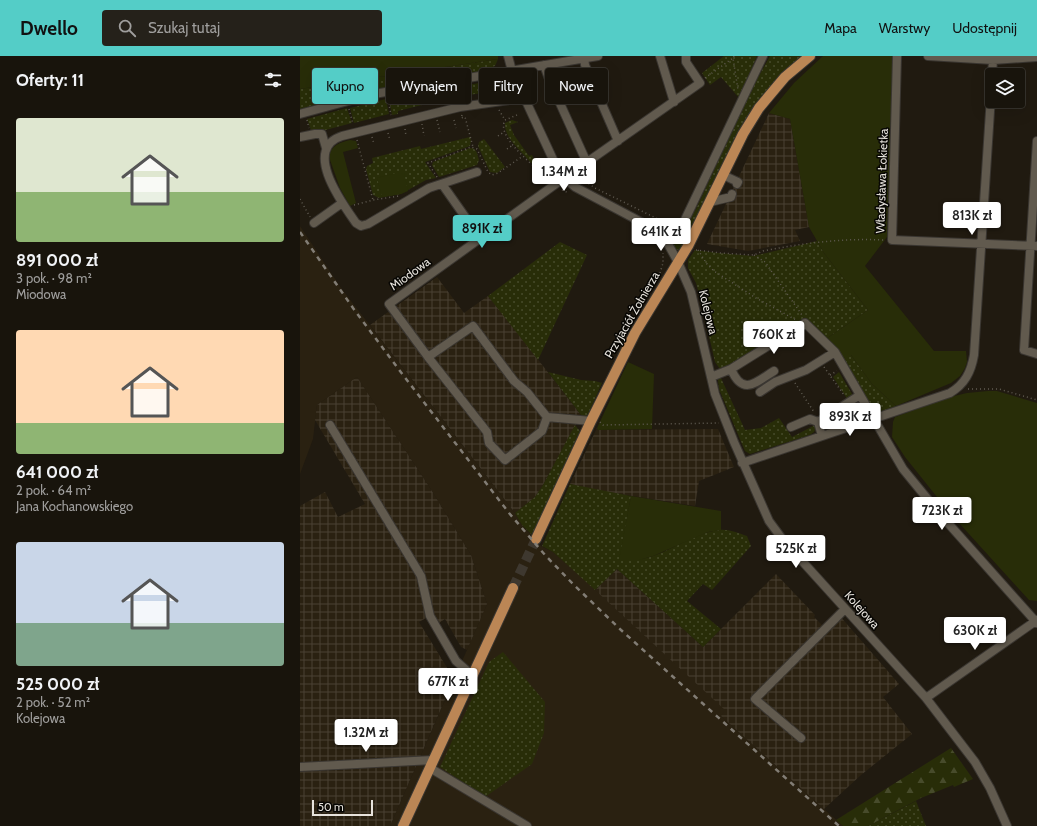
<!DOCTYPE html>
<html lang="pl">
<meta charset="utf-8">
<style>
:root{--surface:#18140c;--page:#25211a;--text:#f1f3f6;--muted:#9f9e9d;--line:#36332d;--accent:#54cdc7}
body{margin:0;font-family:Cabin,sans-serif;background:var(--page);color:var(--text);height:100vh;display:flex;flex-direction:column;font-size:15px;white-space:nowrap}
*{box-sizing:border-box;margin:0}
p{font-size:13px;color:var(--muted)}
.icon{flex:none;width:22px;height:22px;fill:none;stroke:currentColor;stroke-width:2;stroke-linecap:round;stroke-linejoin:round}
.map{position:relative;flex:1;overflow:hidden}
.drawer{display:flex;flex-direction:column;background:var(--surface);width:300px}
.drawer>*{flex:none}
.guide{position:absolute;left:12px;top:12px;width:380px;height:36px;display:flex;gap:8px}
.buttons{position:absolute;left:685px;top:12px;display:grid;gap:8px}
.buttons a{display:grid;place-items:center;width:40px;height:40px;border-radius:4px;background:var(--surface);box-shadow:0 4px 16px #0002,0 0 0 1px var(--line);font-size:20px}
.scale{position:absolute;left:12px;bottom:10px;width:61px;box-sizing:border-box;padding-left:4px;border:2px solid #e7e3dc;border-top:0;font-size:11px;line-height:14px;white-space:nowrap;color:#e7e3dc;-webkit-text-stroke:3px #070603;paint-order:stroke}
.price{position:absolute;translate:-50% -34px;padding:0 9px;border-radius:4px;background:#fff;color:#222;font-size:13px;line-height:26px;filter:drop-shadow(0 1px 2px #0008)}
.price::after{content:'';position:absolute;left:50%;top:24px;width:12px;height:9px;margin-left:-6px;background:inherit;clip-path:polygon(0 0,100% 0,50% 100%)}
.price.selected{background:var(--accent);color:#111}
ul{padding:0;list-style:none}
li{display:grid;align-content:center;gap:8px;height:212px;padding:0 16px}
li span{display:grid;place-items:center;height:124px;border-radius:4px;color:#555}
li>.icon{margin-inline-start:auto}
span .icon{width:72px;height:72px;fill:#fffc;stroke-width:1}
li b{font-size:17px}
h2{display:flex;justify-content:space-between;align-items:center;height:48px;padding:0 16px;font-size:17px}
.pill{padding:0 14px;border-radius:4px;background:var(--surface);box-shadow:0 4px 16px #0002,0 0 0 1px var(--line);font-size:14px;line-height:36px}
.pill.selected{background:var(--accent);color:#111}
header{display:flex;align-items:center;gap:24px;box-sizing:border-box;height:56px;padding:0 20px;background:var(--accent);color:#111}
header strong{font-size:19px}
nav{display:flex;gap:22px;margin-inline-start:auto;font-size:14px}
.search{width:280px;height:36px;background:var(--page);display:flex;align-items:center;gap:10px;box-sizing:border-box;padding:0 14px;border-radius:4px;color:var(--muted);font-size:15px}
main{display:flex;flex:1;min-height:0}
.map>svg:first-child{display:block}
</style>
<header>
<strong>Dwello</strong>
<div class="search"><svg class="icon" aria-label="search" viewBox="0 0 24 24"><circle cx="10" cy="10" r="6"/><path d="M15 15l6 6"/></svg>Szukaj tutaj</div>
<nav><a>Mapa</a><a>Warstwy</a><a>Udostępnij</a></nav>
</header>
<main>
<section class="drawer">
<h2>Oferty: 11<svg class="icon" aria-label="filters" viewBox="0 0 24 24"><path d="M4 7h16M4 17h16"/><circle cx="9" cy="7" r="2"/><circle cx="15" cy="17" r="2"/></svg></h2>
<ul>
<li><span style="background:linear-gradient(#dfe7d0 60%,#8fb573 0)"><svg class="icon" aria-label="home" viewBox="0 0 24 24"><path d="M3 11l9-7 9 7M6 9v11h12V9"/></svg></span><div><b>891 000 zł</b><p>3 pok. · 98 m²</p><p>Miodowa</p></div></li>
<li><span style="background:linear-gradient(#ffd9b3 75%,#8fb573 0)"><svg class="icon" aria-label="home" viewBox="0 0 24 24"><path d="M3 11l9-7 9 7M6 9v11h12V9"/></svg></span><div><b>641 000 zł</b><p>2 pok. · 64 m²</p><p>Jana Kochanowskiego</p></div></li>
<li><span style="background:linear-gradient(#c9d6e8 65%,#7fa58c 0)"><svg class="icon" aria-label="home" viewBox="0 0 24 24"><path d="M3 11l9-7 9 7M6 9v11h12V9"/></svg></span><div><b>525 000 zł</b><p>2 pok. · 52 m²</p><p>Kolejowa</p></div></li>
</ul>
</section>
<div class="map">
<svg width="737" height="770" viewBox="0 0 737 770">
<defs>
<pattern id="industrial-grid" width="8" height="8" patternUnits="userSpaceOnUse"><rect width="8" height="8" fill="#2a2111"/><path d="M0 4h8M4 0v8" fill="none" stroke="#494133"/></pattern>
<pattern id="grass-dots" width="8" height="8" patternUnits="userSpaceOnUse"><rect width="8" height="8" fill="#282d08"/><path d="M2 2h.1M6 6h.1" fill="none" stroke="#474b2b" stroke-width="1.8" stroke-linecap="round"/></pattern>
<pattern id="forest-firs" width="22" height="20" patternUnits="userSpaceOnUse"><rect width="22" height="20" fill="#282d08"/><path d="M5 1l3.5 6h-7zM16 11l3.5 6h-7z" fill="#474b2b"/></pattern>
</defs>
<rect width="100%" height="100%" fill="#201a10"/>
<path fill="#2a2111" d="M0,170L41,232L215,457L222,469L241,490L253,496L277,517L426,654L421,660L543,770H90L187,548L171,499L130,432L57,321L17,349L13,383L0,418Z"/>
<path fill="url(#industrial-grid)" d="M469,57L490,63L509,171L495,174L500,185L448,195L407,188Z
M137,221L164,257L188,240L202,257L281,359L243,429L235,441L215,457L70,269Z
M57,321L130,432L171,499L187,548L167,594L161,591L145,563L139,567L133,558L119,566L154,623L90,770H0V450L25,436L38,461L65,448L15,364L17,349Z
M297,372L298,374L418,373L434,411L399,425L395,450L289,433L270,428Z
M317,513L403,591L476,518L515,559L514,561L525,572L539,559L599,628L583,641L612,678L561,719L524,753L421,660L425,654L295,534Z"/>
<path fill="url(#grass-dots)" d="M424,0H457L439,42L421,21L410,29L402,17Z
M470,0H501L472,28L453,53L439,75L384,188L380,193L377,194L373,189L371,180C385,179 388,163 396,153L452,32Z
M198,3L195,10L192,11L193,13L74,34L0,53V33Z
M202,23L206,25L209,33L206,39L201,40L198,38L196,27L198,24Z
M191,25L193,28L195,43L190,42L189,36L155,41L128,48L126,36Z
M123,37L126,48L98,55V58L92,59L89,43Z
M86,43L89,58L54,67L50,52Z
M47,52L52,67L18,76L17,73L11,74L7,63Z
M212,64L218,66L210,69L214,79L229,100L232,99L236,108L231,107C222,95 204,83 205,67Z
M170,81L171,85L170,90L125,106L136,122L126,124L101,138L79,142L73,139L66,113L67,110L73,107L72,102L120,90L121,93Z
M184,83L205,111L197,117L190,116L178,90L179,86Z
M170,92C177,92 177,98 179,104L177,109L139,121L132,109L133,106Z
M517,185L524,197L568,254L526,283L508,265L494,271L423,313H420L415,306L400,241L396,227L388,212V204L395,194L419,197L453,200Z
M260,186L287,199L238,304L188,240Z
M541,299H551L572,328L596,350C588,353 580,358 572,353Z
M248,316L281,324L295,325L302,327L285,365H277L281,359Z
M539,316L552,338V341L547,345L546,341L533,321Z
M420,320L445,374L461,372L479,362L492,381L515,369L516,372L514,376L510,379L450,398L445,395L419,333L418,324Z
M560,346C563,351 564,359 558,363C553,367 534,373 528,373C525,373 525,373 523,371L524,366L553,348Z
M275,369L280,375L232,479L222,469L215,457L235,441L243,429Z
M270,428L331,440L320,504C331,504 342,504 353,500C374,493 397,476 420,474C428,473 438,477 447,480L451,490L412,534L403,528L387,545L421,573L403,591L317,513L295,534L253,496L242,490Z
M203,596L245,646L244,677L232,708L185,741L140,711L189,606Z
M616,745L626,770H568Z"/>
<path fill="url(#forest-firs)" d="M651,692L673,723L654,731L653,729L621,742L568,770H543L536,764Z"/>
<path fill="#282d08" d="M0,0H198V3L0,33Z
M523,0H593L587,181L565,210L634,295H666L667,306L665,312L660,320L651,327L596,350L572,328L551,299H541L526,283L568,254L524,197L509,171L490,63L469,57L494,27Z
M50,84L56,85L58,92L43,96L56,147L50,150L40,132L29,101C31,89 39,87 50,84Z
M96,117H104L108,135L101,138L82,141L77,122Z
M328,306L354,318L352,373L298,374L297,372Z
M688,335H697L737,347V545L729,544L649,456L605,401L592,381L593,366L595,361L650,341L667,337Z
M331,440L421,455V474L408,476L353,500L339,504H319Z"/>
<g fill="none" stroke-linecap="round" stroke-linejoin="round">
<path stroke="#3e382f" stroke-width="10" stroke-dasharray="10 5" stroke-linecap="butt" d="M213,532L236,483"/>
<g stroke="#3a3631" stroke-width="10">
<path id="minor" d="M208,0L212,15L257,112L262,120L275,131L360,176L368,188L378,206L391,236L415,338L434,386L469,465L483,484L626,642L675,706L690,732L707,770
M360,0L374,46
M597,0L592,184L737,190
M628,0L693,4L737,1
M284,2L285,9L318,85
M244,9L249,23L287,107
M692,19L693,4
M0,58L74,38L298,0
M0,81L15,78H22L26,92
M737,85L724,294L737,298
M177,116L129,132L68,168L61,170L56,167C42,147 2,93 42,80L160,51L224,42
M423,119L438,126L437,128
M142,128L180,182
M410,146L431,141L432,138
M14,167L42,147
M360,176C369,179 375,177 382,170L463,0
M128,301L173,270L214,325L227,336L247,361L291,365
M431,313C443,341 456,326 474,315
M411,321L431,313L505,267L535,296L603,413L639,457L737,567
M460,336L475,326L506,314L535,296
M247,361L242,375L205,404L189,387L187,376L128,301L89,248L253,130L400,27L386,6V0
M30,369L121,520L130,560L156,605L173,620
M491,371L510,363L518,366
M522,380L518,366L560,339
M442,407L650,337C665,328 671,316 674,299L692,25
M626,642L737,564
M501,682L455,643L545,553
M0,711L133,704
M130,712L227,770"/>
</g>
<g stroke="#3a3631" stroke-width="12">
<path id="major" d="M236,483L291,365L335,277L388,190L443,78L459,52L469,40L485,21L510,0
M103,770L213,532"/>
</g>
<path stroke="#605b52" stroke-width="1.5" stroke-dasharray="1 3" stroke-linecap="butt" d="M434,0L433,2L438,34
M405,22L433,2
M194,25L196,37
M125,36L127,48
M88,43L91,59
M49,53L53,68
M199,54L205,64
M162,59L161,62L165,61L173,91
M217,59L205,64C195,82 238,111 247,124
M7,64L9,72
M137,64L140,76
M154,64L156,72
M122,68L124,80
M105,73L106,80
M88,77L90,84
M198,80L204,76
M72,81L74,88
M57,84L73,144
M207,93L213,89
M137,121L128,107L171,91L177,93L188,116L192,119L198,117L223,100
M282,123L295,132L368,168
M262,134L269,137
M0,143L10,161
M54,149L73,144L99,140
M396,194L420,197L454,199L463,195C504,187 543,182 584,184
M398,194L407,208L414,215L456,242L496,264
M454,199L465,206L502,259
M360,217L363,207V197
M524,311L544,339
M530,319L537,315
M495,327L514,356
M668,333H699L737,344
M300,366L303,369L419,367"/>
<use href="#minor" stroke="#615a4e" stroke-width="8"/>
<use href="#major" stroke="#bb8655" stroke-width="10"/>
<path stroke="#827d75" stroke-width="2.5" stroke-dasharray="5 5" stroke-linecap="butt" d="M0,176L53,252L100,315L209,457L245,499L274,529L321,574L539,770"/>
</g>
<g text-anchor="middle" stroke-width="3" stroke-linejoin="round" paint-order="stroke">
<g font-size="12" fill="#e7e3dc" stroke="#070603">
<text transform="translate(582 125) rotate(-88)" y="4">Władysława Łokietka</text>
<text transform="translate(110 218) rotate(-36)" y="4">Miodowa</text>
<text transform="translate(408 256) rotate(76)" y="4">Kolejowa</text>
<text transform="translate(332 259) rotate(-60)" y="4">Przyjaciół Żołnierza</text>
<text transform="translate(562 554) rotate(48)" y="4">Kolejowa</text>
</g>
</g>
</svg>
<div class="buttons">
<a><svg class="icon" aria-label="layers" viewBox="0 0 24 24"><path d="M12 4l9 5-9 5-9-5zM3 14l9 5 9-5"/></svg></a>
</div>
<div class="scale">50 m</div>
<b class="price" style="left:264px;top:136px">1.34M zł</b>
<b class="price" style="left:672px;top:180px">813K zł</b>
<b class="price selected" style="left:182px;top:193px">891K zł</b>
<b class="price" style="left:361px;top:196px">641K zł</b>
<b class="price" style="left:474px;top:299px">760K zł</b>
<b class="price" style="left:550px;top:381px">893K zł</b>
<b class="price" style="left:642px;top:475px">723K zł</b>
<b class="price" style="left:496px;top:513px">525K zł</b>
<b class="price" style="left:675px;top:595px">630K zł</b>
<b class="price" style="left:148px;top:646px">677K zł</b>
<b class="price" style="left:66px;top:697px">1.32M zł</b>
<div class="guide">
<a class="pill selected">Kupno</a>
<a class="pill">Wynajem</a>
<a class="pill">Filtry</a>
<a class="pill">Nowe</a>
</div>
</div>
</main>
